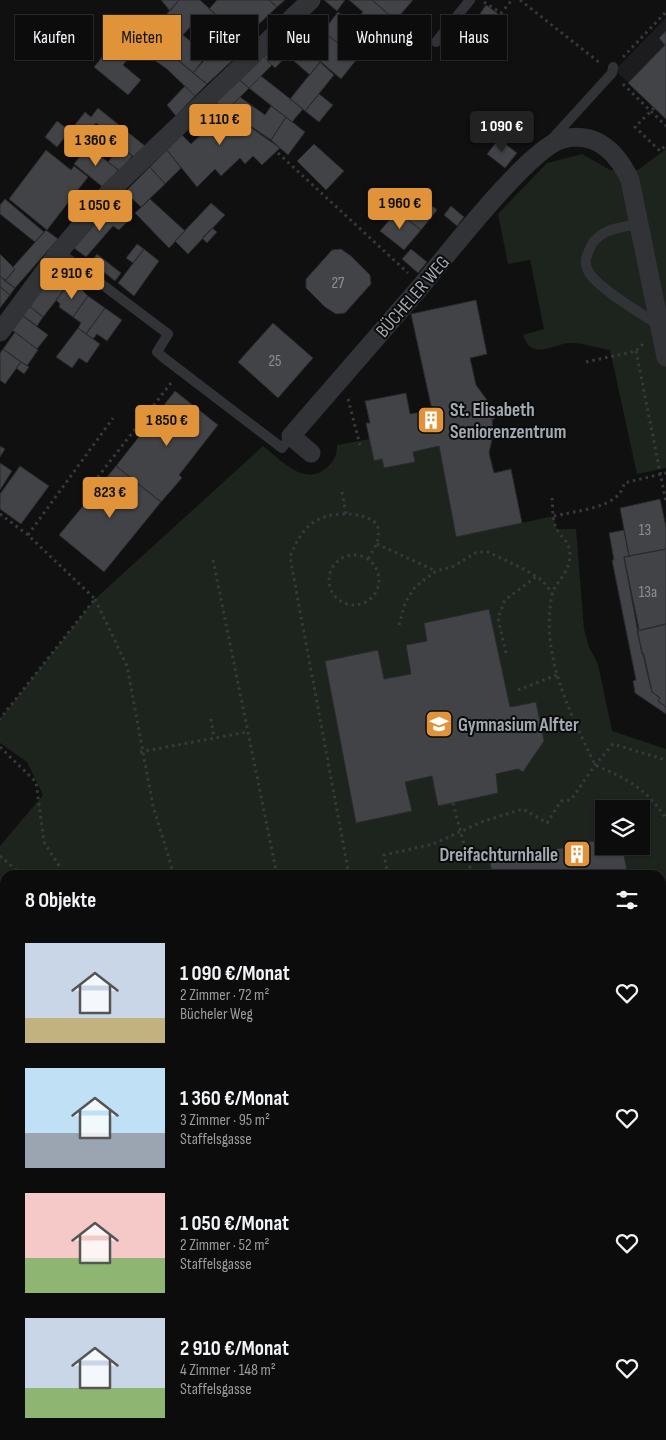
<!DOCTYPE html>
<html lang="de">
<meta charset="utf-8">
<style>
:root{--surface:#0c0c0d;--page:#1a1a1b;--text:#f1f3f6;--muted:#9a9b9d;--line:#2c2c2e;--accent:#e09339}
body{margin:0;font-family:"Sofia Sans Condensed",sans-serif;background:var(--page);color:var(--text);height:100vh;display:flex;flex-direction:column;font-size:19px;white-space:nowrap}
*{box-sizing:border-box;margin:0}
p{font-size:16px;color:var(--muted)}
.icon{flex:none;width:28px;height:28px;fill:none;stroke:currentColor;stroke-width:2;stroke-linecap:round;stroke-linejoin:round}
.map{position:relative;flex:1;overflow:hidden}
.drawer{position:absolute;left:0px;top:870px;width:666px;height:570px;display:flex;flex-direction:column;background:var(--surface);border-radius:15px 15px 0 0;box-shadow:0 1px 4px #0004,0 0 0 1px var(--line)}
.drawer>*{flex:none}
.hud{position:absolute;left:15px;top:15px;width:636px;height:45px;display:flex;gap:10px}
.buttons{position:absolute;left:595px;top:800px;display:grid;gap:10px}
.buttons a{display:grid;place-items:center;width:55px;height:55px;border-radius:0px;background:var(--surface);box-shadow:0 1px 4px #0004,0 0 0 1px var(--line);font-size:25px}
.price{position:absolute;translate:-50% -42px;padding:0 11px;border-radius:5px;background:var(--accent);color:#111;font-size:16px;line-height:32px;filter:drop-shadow(0 1px 2px #0008)}
.price::after{content:'';position:absolute;left:50%;top:30px;width:15px;height:11px;margin-left:-8px;background:inherit;clip-path:polygon(0 0,100% 0,50% 100%)}
.price.selected{background:#222;color:#fff}
ul{padding:0;list-style:none}
li{display:flex;align-items:center;gap:15px;height:125px;padding:0 25px}
li span{display:grid;place-items:center;flex:none;width:140px;height:100px;border-radius:0px;color:#555}
li>.icon{margin-inline-start:auto}
span .icon{width:60px;height:60px;fill:#fffc;stroke-width:1}
li b{font-size:21px}
h2{display:flex;justify-content:space-between;align-items:center;height:60px;padding:0 25px;font-size:21px}
.pill{padding:0 18px;border-radius:0px;background:var(--surface);box-shadow:0 1px 4px #0004,0 0 0 1px var(--line);font-size:18px;line-height:45px}
.pill.selected{background:var(--accent);color:#111}
.map>svg:first-child{display:block}
</style>
<div class="map">
<svg width="666" height="1440" viewBox="0 0 666 1440">
<rect width="100%" height="100%" fill="#101011"/>
<path fill="#1c1c1e" d="M666,18V120L615,70Z
M0,1296L5,1300V1435H53L49,1440H0Z"/>
<path fill="#1d231d" fill-rule="evenodd" d="M666,149V468L637,474L610,350C598,348 586,344 575,343C555,341 533,364 523,335L544,329L530,260L508,264L498,214L547,163L582,154L610,170H638Z
M369,439L374,461L382,459L384,468L415,462L413,452L439,446L456,537L554,516L555,526L558,529H576L584,629L589,647L598,664L612,731L666,749V1231L661,1238V875H5V1160L0,1156V846L43,795L27,762L0,743V719L95,599L263,446C280,459 303,486 325,469C334,462 337,456 337,445ZM604,809H641V846H604Z
M0,1174L5,1178V1273L0,1280Z
M393,1435H476L474,1440H398Z"/>
<path fill="#414347" stroke="#2a2a2d" d="M161,0H179L170,11Z
M179,0H200L236,33L224,38L200,16L183,35L207,55L193,73L148,35Z
M217,0H269L277,7L258,25L251,18L236,33L209,9Z
M269,0H285L277,7Z
M324,0H345L337,11Z
M349,0H372L395,20L377,43L355,25L363,17L360,15L363,12Z
M372,0H413L400,15L405,19L400,24Z
M486,5L501,16L475,53L460,43Z
M338,12L373,40L357,59L323,31Z
M125,29L142,42L123,65L141,80L128,95L94,67Z
M323,31L357,59L341,79L307,50Z
M666,31V119L628,83L665,45L659,38Z
M287,32L299,43L275,68L263,56Z
M236,33L249,45L207,84L193,73L224,38Z
M148,35L207,84L195,96L167,69L137,48Z
M299,43L320,62L310,75L287,55Z
M261,54L272,65L249,88L237,78Z
M320,62L334,75L305,111L290,99Z
M261,76L303,109L292,122L249,88Z
M239,79L249,88L227,110L216,103Z
M185,86L195,96L176,116L167,105Z
M319,94L333,105L319,122L305,111Z
M240,97L265,115L271,106L286,117L271,140L227,110Z
M216,103L280,148L262,165L253,156L245,164L240,158L221,176L215,169L197,187L167,150L182,135L191,144L209,127L201,119Z
M98,108L145,146L134,157L109,137L111,135L96,123L82,141L70,131L85,112L91,117Z
M286,117L305,132L288,155L271,140Z
M57,121L70,131L57,147L45,137Z
M499,139L517,153L505,168L487,154Z
M314,144L344,171L326,190L297,161Z
M88,146L118,170L104,188L74,164Z
M120,146L132,156L120,171L108,162Z
M46,150L71,170L74,166L88,177L47,230L9,199Z
M167,150L181,168L165,184L150,167Z
M150,167L165,184L141,207L125,192Z
M414,191L437,210L421,230L397,211Z
M5,199L44,232L35,242L0,214V205Z
M150,199L185,231L169,248L135,213Z
M211,203L225,215L188,254L175,241Z
M451,206L464,217L457,226L444,215Z
M115,209L128,221L119,230L113,226L86,257L74,248L101,217L105,219Z
M397,211L421,230L404,250L380,231Z
M212,228L217,232L207,243L202,238Z
M46,230L58,239L15,288L5,281L15,269L13,267Z
M137,244L144,249L133,263L126,258Z
M144,249L159,261L134,296L118,283Z
M341,249L351,256L370,275L371,284L345,313L336,314L325,307L306,288V279L332,250Z
M411,249L427,262L418,273L402,259Z
M0,254L15,269L5,281L0,276Z
M97,254L121,273L115,281L91,262Z
M0,276L15,288L10,295L0,287Z
M50,277L65,289L43,317L28,305Z
M69,283L77,289L79,287L88,296L73,317L59,307L60,304L56,300Z
M0,287L10,295L0,308Z
M88,296L105,308L86,334L78,328L81,323L73,317Z
M476,300L487,354L470,358L476,385L487,400L492,418L493,435L489,453L494,473L511,469L522,523L456,537L439,446L413,452L415,462L384,468L382,459L374,461L366,423H370L365,401L406,393L410,414L432,410L411,314Z
M28,305L43,317L37,326L21,314Z
M105,308L122,320L107,341L97,334L93,339L86,334Z
M23,316L48,335L37,349L12,330Z
M273,323L313,358L278,398L238,362Z
M78,328L100,344L87,363L79,358L72,368L56,357Z
M15,332L38,350L27,366L3,349Z
M3,349L21,362L5,384L0,380V353Z
M21,362L29,367L24,374L16,368Z
M175,391L218,425L179,475L182,478L161,502L116,466Z
M0,446L5,449L0,457Z
M0,463L12,471L0,490Z
M20,466L49,486L21,524L0,509V494Z
M116,466L161,502L104,572L59,535Z
M660,499L666,527V549L629,556L620,508Z
M624,530L629,556L624,557L642,654H644L652,692L660,698L658,701L666,707V714L635,693L633,681L636,680L612,560H614L609,533Z
M666,549V624L637,631L639,629L624,557Z
M489,609L510,707L536,702L544,741L523,772L518,769L496,774L498,793L438,806L432,776L405,782L412,811L356,823L325,661L378,650L384,679L411,674L406,645L427,641L424,623Z
M666,624V707L658,701L660,698L652,692L637,631Z
M604,839V846H622L628,875H492L490,863Z
M0,1316L5,1320V1391L0,1398Z
M565,1435H601L603,1437L601,1440H571Z"/>
<g fill="none" stroke-linecap="round" stroke-linejoin="round">
<path stroke="#373a3d" stroke-width="3" stroke-dasharray="2.5 4" stroke-linecap="butt" d="M520,0L600,63
M484,2L501,13L512,0
M623,57L666,12
M623,84L666,126
M654,108L635,127L660,151L666,145
M278,153L408,273
M636,351L666,502
M586,362L636,351L644,343
M348,399L360,445
M492,418L530,410
M136,429L142,433
M95,492L90,487L171,383
M342,492L346,514
M552,498C553,507 552,517 555,525C558,536 570,540 570,554C570,575 555,581 552,595C540,656 570,712 595,765C629,780 644,787 666,818
M0,514L28,535L95,599L0,719
M554,516C575,511 621,508 624,483L666,473
M28,535L113,418
M377,544L436,571
M329 580a25 25 0 1 1 50 0a25 25 0 1 1-50 0Z
M213,560L277,875
M95,599L127,666L153,806L174,875
M399,625L405,603L415,587L436,571L452,567L477,552H488L522,568L542,580L552,593
M506,653L498,618L505,600L537,576
M518,690L557,675
M211,719L214,738
M0,747L36,782L44,842L65,875
M140,752L247,732
M453,803L472,875
M0,856L22,875
M349,875L290,557C301,529 314,513 348,514C359,515 368,516 377,524C381,538 376,546 368,559
M388,875L384,855L433,844L484,821L523,809L547,823L561,801L571,800L595,765L613,744L666,760
M661,1048L666,1055
M661,1149L666,1144
M416,1435L422,1440
M53,1440L57,1435
M281,1440L284,1435
M429,1440L431,1435
M527,1440L531,1435"/>
<path stroke="#313336" stroke-width="10" d="M436,42L470,0
M551,140L612,73L613,67
M639,224C618,228 595,229 588,253C586,257 585,263 587,268C591,285 644,315 659,325
M59,252L168,334L157,352L164,358L282,448L291,436
M0,1163L5,1167
M483,1440L486,1435"/>
<path stroke="#313336" stroke-width="19" d="M0,332L59,252L109,192L311,0
M311,453L291,436C335,386 378,335 422,285C447,255 530,147 563,139C596,131 617,152 630,180L666,357
M346,1435L352,1440"/>
</g>
<defs>
<g id="building-square" transform="scale(1.4375)"><rect x="-9" y="-9" width="18" height="18" rx="4" fill="#e09339" stroke="#0b0b0c"/><path d="M-4-6H4V6H1V3H-1V6H-4ZM-2.5-4.3h1.7v1.8h-1.7ZM.8-4.3h1.7v1.8H.8ZM-2.5-1h1.7V.8h-1.7ZM.8-1h1.7V.8H.8Z" fill="#fff"/></g>
<g id="school-square" transform="scale(1.4375)"><rect x="-9" y="-9" width="18" height="18" rx="4" fill="#e09339" stroke="#0b0b0c"/><path d="M0-5L7-2L0 1L-7-2ZM-4 1L0 2.5L4 1V4Q0 6-4 4Z" fill="#fff"/></g>
</defs>
<g fill-rule="evenodd">
<use href="#building-square" x="431" y="420"/>
<use href="#school-square" x="439" y="724"/>
<use href="#building-square" x="577" y="854"/>
</g>
<g text-anchor="middle" stroke-width="4" stroke-linejoin="round" paint-order="stroke">
<g font-size="16" fill="#8a9096">
<text x="338" y="288">27</text>
<text x="275" y="366">25</text>
<text x="645" y="535">13</text>
<text x="648" y="597">13a</text>
</g>
<g font-size="19" fill="#a2a9b1" stroke="#0b0b0c">
<text transform="translate(412 296) rotate(-49)" y="7">BÜCHELER WEG</text>
</g>
<g font-size="19" font-weight="bold" fill="#a2a9b1" stroke="#0b0b0c" text-anchor="start">
<text x="450" y="416">St. Elisabeth<tspan x="450" dy="22">Seniorenzentrum</tspan></text>
<text x="458" y="731">Gymnasium Alfter</text>
<text x="558" y="861" text-anchor="end">Dreifachturnhalle</text>
</g>
</g>
</svg>
<div class="buttons">
<a><svg class="icon" aria-label="layers" viewBox="0 0 24 24"><path d="M12 4l9 5-9 5-9-5zM3 14l9 5 9-5"/></svg></a>
</div>
<b class="price" style="left:220px;top:146px">1 110 €</b>
<b class="price selected" style="left:502px;top:153px">1 090 €</b>
<b class="price" style="left:96px;top:167px">1 360 €</b>
<b class="price" style="left:400px;top:230px">1 960 €</b>
<b class="price" style="left:100px;top:232px">1 050 €</b>
<b class="price" style="left:72px;top:300px">2 910 €</b>
<b class="price" style="left:167px;top:447px">1 850 €</b>
<b class="price" style="left:110px;top:519px">823 €</b>
<div class="hud">
<a class="pill">Kaufen</a>
<a class="pill selected">Mieten</a>
<a class="pill">Filter</a>
<a class="pill">Neu</a>
<a class="pill">Wohnung</a>
<a class="pill">Haus</a>
</div>
<section class="drawer">
<h2>8 Objekte<svg class="icon" aria-label="filters" viewBox="0 0 24 24"><path d="M4 7h16M4 17h16"/><circle cx="9" cy="7" r="2"/><circle cx="15" cy="17" r="2"/></svg></h2>
<ul>
<li><span style="background:linear-gradient(#c9d6e8 75%,#c2b280 0)"><svg class="icon" aria-label="home" viewBox="0 0 24 24"><path d="M3 11l9-7 9 7M6 9v11h12V9"/></svg></span><div><b>1 090 €/Monat</b><p>2 Zimmer · 72 m²</p><p>Bücheler Weg</p></div><svg class="icon" aria-label="heart" viewBox="0 0 24 24"><path d="M12 20l-8-8c-3-5 5-10 8-4 3-6 11-1 8 4z"/></svg></li>
<li><span style="background:linear-gradient(#bfe0f5 65%,#9aa5b1 0)"><svg class="icon" aria-label="home" viewBox="0 0 24 24"><path d="M3 11l9-7 9 7M6 9v11h12V9"/></svg></span><div><b>1 360 €/Monat</b><p>3 Zimmer · 95 m²</p><p>Staffelsgasse</p></div><svg class="icon" aria-label="heart" viewBox="0 0 24 24"><path d="M12 20l-8-8c-3-5 5-10 8-4 3-6 11-1 8 4z"/></svg></li>
<li><span style="background:linear-gradient(#f6c9c9 65%,#8fb573 0)"><svg class="icon" aria-label="home" viewBox="0 0 24 24"><path d="M3 11l9-7 9 7M6 9v11h12V9"/></svg></span><div><b>1 050 €/Monat</b><p>2 Zimmer · 52 m²</p><p>Staffelsgasse</p></div><svg class="icon" aria-label="heart" viewBox="0 0 24 24"><path d="M12 20l-8-8c-3-5 5-10 8-4 3-6 11-1 8 4z"/></svg></li>
<li><span style="background:linear-gradient(#c9d6e8 70%,#8fb573 0)"><svg class="icon" aria-label="home" viewBox="0 0 24 24"><path d="M3 11l9-7 9 7M6 9v11h12V9"/></svg></span><div><b>2 910 €/Monat</b><p>4 Zimmer · 148 m²</p><p>Staffelsgasse</p></div><svg class="icon" aria-label="heart" viewBox="0 0 24 24"><path d="M12 20l-8-8c-3-5 5-10 8-4 3-6 11-1 8 4z"/></svg></li>
</ul>
</section>
</div>
